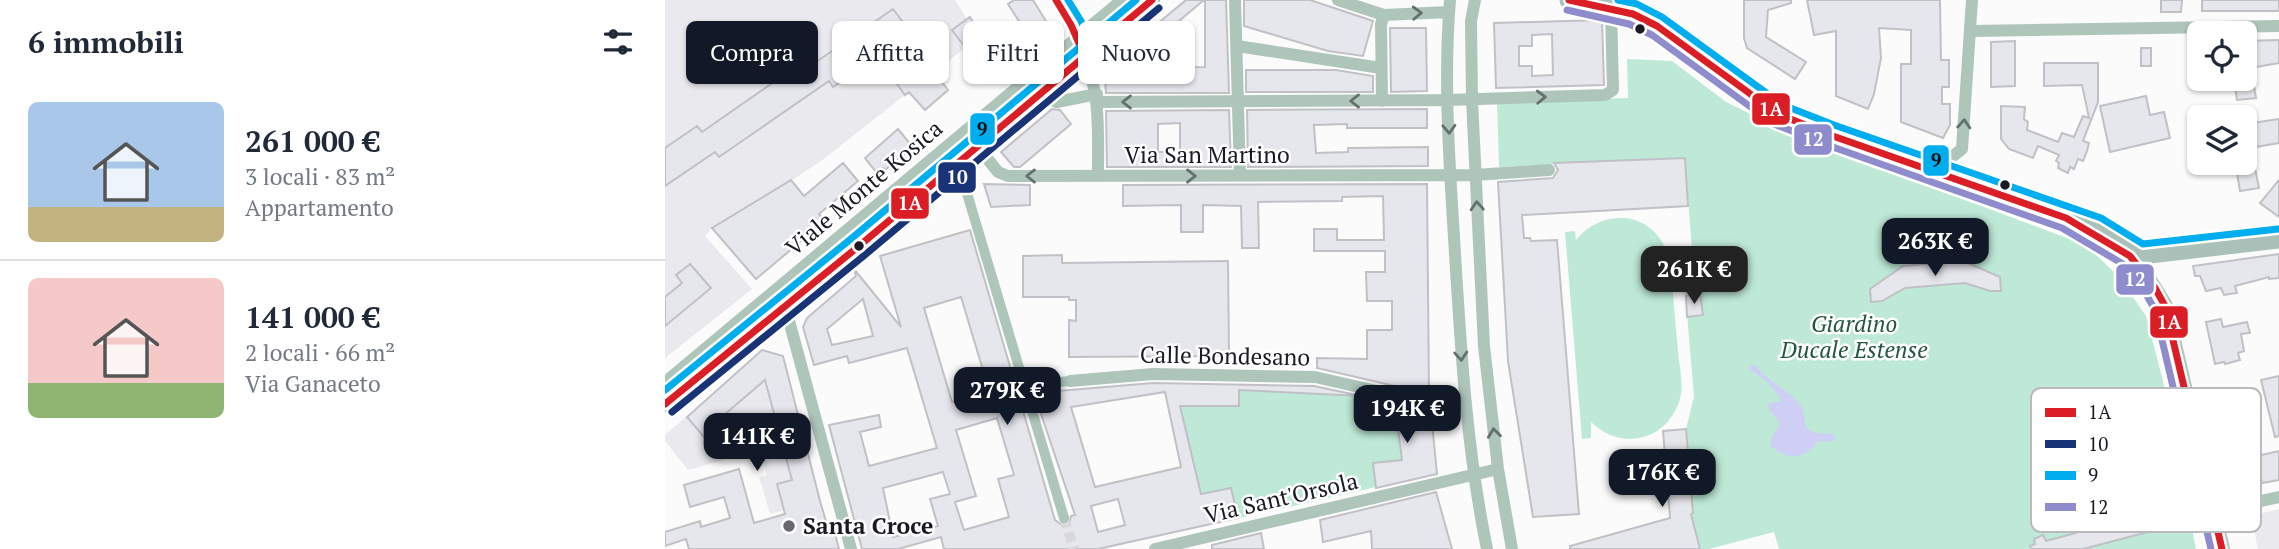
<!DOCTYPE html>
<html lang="it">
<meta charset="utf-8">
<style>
:root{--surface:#fff;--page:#f6f6f7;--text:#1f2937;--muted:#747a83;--line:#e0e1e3;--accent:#111827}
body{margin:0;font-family:"PT Serif",serif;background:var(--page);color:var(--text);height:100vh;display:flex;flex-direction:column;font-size:26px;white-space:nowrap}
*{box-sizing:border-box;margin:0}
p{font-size:23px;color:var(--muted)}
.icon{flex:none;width:38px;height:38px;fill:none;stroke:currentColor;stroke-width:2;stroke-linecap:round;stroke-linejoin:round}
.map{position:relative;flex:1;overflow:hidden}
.details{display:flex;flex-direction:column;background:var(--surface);width:665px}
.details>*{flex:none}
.banner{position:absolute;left:21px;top:21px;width:665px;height:63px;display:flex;gap:14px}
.controls{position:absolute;left:1522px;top:21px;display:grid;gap:14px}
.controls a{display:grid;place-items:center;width:70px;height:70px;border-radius:10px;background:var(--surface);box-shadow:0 2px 5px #0004;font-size:35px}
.price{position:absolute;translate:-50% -60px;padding:0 16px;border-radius:14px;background:var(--accent);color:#fff;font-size:23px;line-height:46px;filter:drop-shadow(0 2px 4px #0008)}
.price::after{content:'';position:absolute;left:50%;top:42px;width:21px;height:16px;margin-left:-10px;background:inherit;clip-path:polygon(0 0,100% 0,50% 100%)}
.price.selected{background:#222;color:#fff}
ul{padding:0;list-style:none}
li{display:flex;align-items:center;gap:21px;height:175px;padding:0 28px}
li+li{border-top:2px solid var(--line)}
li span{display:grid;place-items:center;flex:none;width:196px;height:140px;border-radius:10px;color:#555}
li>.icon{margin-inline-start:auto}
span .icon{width:84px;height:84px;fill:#fffc;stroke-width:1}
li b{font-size:30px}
h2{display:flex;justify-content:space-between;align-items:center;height:84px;padding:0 28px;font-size:30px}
.pill{padding:0 24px;border-radius:10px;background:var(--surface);box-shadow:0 2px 5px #0004;font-size:24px;line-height:63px}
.pill.selected{background:var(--accent);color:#fff}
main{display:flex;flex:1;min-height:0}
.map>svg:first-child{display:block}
</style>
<main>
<section class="details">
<h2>6 immobili<svg class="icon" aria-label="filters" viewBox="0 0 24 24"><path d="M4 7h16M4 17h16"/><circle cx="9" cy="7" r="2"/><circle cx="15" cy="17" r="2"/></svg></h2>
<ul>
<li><span style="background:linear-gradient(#a9c7e8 75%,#c2b280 0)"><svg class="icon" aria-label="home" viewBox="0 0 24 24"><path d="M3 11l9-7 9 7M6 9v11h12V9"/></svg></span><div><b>261 000 €</b><p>3 locali · 83 m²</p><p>Appartamento</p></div></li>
<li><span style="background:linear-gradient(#f6c9c9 75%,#8fb573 0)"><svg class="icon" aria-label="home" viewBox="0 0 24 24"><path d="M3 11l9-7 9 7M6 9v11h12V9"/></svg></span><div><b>141 000 €</b><p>2 locali · 66 m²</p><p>Via Ganaceto</p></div></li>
</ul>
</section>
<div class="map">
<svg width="1614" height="549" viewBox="0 0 1614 549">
<rect width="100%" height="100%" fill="#fbfbfb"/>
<path fill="#eaeaee" d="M0,0H290L314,37L156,161L100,198L47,228L40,236L87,289L0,358Z
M97,350L118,356L156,501L105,514L94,477L102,475L95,449L23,470L0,441V435Z
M1614,509V549H1593L1586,516Z"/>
<path fill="#bee9d6" d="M962,59L1007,61L1061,102L1110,126L1159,147L1407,240L1431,255L1454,277L1481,316L1497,377L1531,549H1114L1109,532L1044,549H1035L1026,514L1028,513L1021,429L1029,397L1020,290L1030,289L1020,158L834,167L832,102L963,98Z
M961,218C985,222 998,237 1005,260C1008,290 1010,320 1013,351C1014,364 1018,380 1016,394C1012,415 997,434 974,438C955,441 940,435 926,422V438L917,439L900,232L910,231L911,240C924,224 940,217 961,218Z
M574,390L703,397L704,417L731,414L737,460L708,463L711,487L602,512L600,505L583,508L584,516L573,518L566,488L536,494L515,406H574Z"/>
<path fill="#cfcef4" d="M1085,365H1090C1102,382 1124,389 1136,406C1142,415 1136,425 1146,431C1153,435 1162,433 1169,434L1170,440L1164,442L1153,441C1140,460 1123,461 1106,446V439C1119,420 1115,425 1103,408L1104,403L1116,401C1111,388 1096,375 1084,370Z"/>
<path fill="#e6e6ed" stroke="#c0c0c7" stroke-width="2" fill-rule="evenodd" d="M349,0H368L387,31L370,46L343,4Z
M521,0H539L458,68L540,67V0H561L564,93H441L439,68Z
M579,0H645L708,21L698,56L663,51L579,26Z
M1079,0H1126V3L1103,10L1101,37L1141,62L1130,79L1082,48L1079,38Z
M1142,0H1275L1276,60H1284V87H1277V104H1285V125L1278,138L1236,122V64H1246V30L1214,28L1216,58L1209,94L1203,109L1171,96V31L1149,35Z
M1496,0H1517L1516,12H1496Z
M1537,0H1614V11H1537Z
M228,9L246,33L168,87L164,81L54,157L50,152L0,186V148L32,126L37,132L146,56L151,62Z
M305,17L319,40L314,43L331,65L321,75L287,30Z
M937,20L939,85L831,88L829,23ZM887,34L888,75L867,76V66H854V46H867V35Z
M725,28H761L762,91L726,92Z
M1614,40V63L1580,69V41Z
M1350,41V86L1326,87V42Z
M1476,48H1486V66H1476Z
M262,62L283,90L260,110L244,92L240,95L232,84Z
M1379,63H1433V102L1418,141L1424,143L1422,151L1418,161L1413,159L1409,169L1405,167L1403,173L1393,168L1394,163L1391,161L1394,155L1373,146L1368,158L1344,149L1336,139V106L1360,107L1359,119L1363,122L1362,130L1393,142L1397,133L1409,137L1418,116L1424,118L1417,85L1379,86Z
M581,70H671L708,76V92H581Z
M1569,79H1588L1591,98L1572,100Z
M1481,96L1485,115L1499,112L1505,138L1445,152L1435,106Z
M387,109L395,110L406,124L355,167H349L336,152Z
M762,109V128H682V124L649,125L651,153L683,152V148L763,147V166L583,167L582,110Z
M564,110L566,167H442L441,111ZM515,123V152H493V124Z
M1614,119V143L1585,148L1580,124Z
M233,129L246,145L241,150L242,152L220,170L218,168L212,173L200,158Z
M1020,158L1023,206L857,215L859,238H865L866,241L892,240L914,514L868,517L843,361L833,182L888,178L893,170L889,163Z
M178,163L193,181L154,214L160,221L91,279L47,228L126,180L139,196Z
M1589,164L1594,188L1575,191L1571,167Z
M1614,180V217L1595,203Z
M319,184L365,185V205L326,207Z
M762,184L764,394L652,368V358L702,359V330H727V301H702L701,272H720V251H649V229H672V240H719L718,196L677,197V201L593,202L594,248H577L576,206L538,205V232H516V205L458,206V185Z
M305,230L390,520L397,525L404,524L406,516L410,515L369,393L488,383L649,386L696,396L574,390V406H515L536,494L566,488L573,518L433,549H279L276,537L233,549H197L164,425L214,415L216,427L195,432L204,466L272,448L242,348L184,363L182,356L149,365L138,327L142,318L191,276L189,269L236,327L215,256ZM296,297L324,390L287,402L259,308ZM198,299L208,336L167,345L162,329ZM500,392L516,467L430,487L406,407ZM332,418L349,475L333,479L344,517L299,530L290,502L311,496L291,430ZM278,472L285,494L265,499L273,526L228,537L218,488ZM453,499L460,525L433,532L426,506Z
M1614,254V278L1604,279V277L1570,286L1572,293L1559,295L1556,288L1541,291L1535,276H1530L1528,266Z
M397,255V263L563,261L564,356L404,357V320L411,321V300H404V297H358V256Z
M1298,261L1335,277L1336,291H1325L1300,283L1240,288L1217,301L1206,302L1205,289L1238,266Z
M25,264L46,288L0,326V297L17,283L11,275Z
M1035,294L1038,315L1022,317L1021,296Z
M1556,319L1558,327L1582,322L1585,333L1576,334L1579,351L1573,353L1575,360L1560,364L1559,362L1550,364L1541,322Z
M97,350L118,356L155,501L163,528L168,526L174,549H24L21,539L0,546V532L35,521L36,527L65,518L59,497L25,507L19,485L74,469L89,523L120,514L112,484L127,480L100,380L60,414L73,429L50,450L22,417Z
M1614,376V436L1610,437L1596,380Z
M703,398L766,412L772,474L711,488L708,463L737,460L731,414L704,417Z
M1021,429L1028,513L1026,514L1035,549H905V546L1005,518L998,431Z
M1614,451V480L1597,483L1592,456Z
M1493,473H1512L1510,525L1418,549H1366L1365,546L1370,544L1369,539L1378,535L1381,541L1492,511Z
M771,492L787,549H707L706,531L658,542L655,520Z
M596,533L599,549H547V545Z"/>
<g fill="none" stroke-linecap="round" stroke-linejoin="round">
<path stroke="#d9d9db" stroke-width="10" stroke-dasharray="10 5" stroke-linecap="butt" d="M399,518L409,549"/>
<path stroke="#aec5ba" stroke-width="10" d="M298,180L399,518
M359,385L405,381"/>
<path stroke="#aec5ba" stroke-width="12" d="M570,0L575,176
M673,0L719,15L784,12
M785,0C778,84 785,170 790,254C796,353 802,452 822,549
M810,0L806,21L807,100L819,346L833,469L847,549
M1306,31L1614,26
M572,46L716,68
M417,50C436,93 433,130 433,175
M374,96L392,102L432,94
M717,101L716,24L719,15
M433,102L783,100L940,95L948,90L946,10
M313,147L333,172L343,176L810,175L884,170
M1259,167L1283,160L1297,149L1307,0
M120,306L186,549
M405,381L488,374L650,377L774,405L799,403
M1549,516L1567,507L1614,497
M490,549L833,469"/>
<path stroke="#aec5ba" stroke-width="16" d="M1458,251L1476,267L1500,306L1557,549
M0,385L460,0
M0,404L194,246L487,0"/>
<path stroke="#a9c1b8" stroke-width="19" d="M904,0L968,14L992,26L1113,114L1165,135L1433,228L1476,255L1614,239"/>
<g stroke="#fff" stroke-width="12">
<path id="bus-1" d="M391,0L406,25L420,57
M904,0L968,14L992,26L1113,114L1165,135L1401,218L1465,256L1490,288L1500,306L1557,549
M0,404L194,246L487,0"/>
</g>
<g stroke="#fff" stroke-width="12">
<path id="bus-2" d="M7,412L201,254L494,8"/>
</g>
<g stroke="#fff" stroke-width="12">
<path id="bus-3" d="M403,0L416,21L430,53
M953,0L972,4L997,17L1118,105L1169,125L1436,218L1478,244L1613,229
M0,390L187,238L471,0"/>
</g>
<g stroke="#fff" stroke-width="12">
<path id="bus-4" d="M902,10L964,24L987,35L1109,124L1162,145L1397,228L1458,264L1481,294L1490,310L1546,549"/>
</g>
<use href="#bus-1" stroke="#db1e26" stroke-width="7"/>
<use href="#bus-2" stroke="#193476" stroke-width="7"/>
<use href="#bus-3" stroke="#00adef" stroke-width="7"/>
<use href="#bus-4" stroke="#8f8cce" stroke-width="7"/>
</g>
<defs><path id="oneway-chevron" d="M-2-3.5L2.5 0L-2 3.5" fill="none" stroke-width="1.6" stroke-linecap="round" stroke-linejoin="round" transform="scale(1.75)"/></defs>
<g stroke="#646f70">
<use href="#oneway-chevron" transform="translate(752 13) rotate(-2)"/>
<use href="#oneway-chevron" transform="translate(876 97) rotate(-2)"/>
<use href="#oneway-chevron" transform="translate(690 101) rotate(180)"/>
<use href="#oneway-chevron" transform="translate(462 102) rotate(180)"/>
<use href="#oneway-chevron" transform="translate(1299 124) rotate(-86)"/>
<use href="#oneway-chevron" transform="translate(784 129) rotate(88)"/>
<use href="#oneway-chevron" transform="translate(366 176) rotate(180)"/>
<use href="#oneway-chevron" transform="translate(526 176)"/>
<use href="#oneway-chevron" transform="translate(812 206) rotate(-93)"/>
<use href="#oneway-chevron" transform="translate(796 356) rotate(86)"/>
<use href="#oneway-chevron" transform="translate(829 433) rotate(-97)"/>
</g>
<g fill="#1a1925" stroke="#fff" stroke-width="2.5">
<circle cx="975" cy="29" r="6"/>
<circle cx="1340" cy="185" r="6"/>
<circle cx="194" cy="246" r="6"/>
</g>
<circle fill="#696870" stroke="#fff" stroke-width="2.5" cx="124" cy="526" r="7"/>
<g text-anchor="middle" stroke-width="5" stroke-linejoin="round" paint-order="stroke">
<g font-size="23" fill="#1a1925" stroke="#fff">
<text x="542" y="163">Via San Martino</text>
<text transform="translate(199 188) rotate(-40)" y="8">Viale Monte Kosica</text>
<text transform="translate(560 356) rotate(1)" y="8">Calle Bondesano</text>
<text transform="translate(616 498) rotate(-13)" y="8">Via Sant'Orsola</text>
</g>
<g font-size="23" font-style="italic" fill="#255642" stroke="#fff">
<text x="1189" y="332">Giardino<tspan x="1189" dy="26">Ducale Estense</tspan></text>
</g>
<g font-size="23" font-weight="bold" fill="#1a1925" stroke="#fff" text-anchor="start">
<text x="138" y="534">Santa Croce</text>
</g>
</g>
<rect x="1366" y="388" width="230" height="144" rx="10" fill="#fff" stroke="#bababe" stroke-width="2"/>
<rect x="1380" y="408" width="31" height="9" fill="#db1e26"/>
<rect x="1380" y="440" width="31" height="8" fill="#193476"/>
<rect x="1380" y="471" width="31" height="9" fill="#00adef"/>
<rect x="1380" y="503" width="31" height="8" fill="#8f8cce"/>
<g font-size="19" fill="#1a1925">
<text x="1423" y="419">1A</text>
<text x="1423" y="451">10</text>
<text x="1423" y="482">9</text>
<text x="1423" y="514">12</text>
</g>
<g stroke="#fff" stroke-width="2.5">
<rect x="1086" y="92" width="40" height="34" rx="7" fill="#db1e26"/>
<rect x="304" y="112" width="27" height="34" rx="7" fill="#00adef"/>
<rect x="1128" y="123" width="40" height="33" rx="7" fill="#8f8cce"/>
<rect x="1257" y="144" width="28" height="33" rx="7" fill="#00adef"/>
<rect x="272" y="161" width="40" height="33" rx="7" fill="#193476"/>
<rect x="225" y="187" width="40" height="33" rx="7" fill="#db1e26"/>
<rect x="1450" y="263" width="40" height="33" rx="7" fill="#8f8cce"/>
<rect x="1484" y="305" width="40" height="34" rx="7" fill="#db1e26"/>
</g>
<g font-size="19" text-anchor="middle" font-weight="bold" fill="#fff">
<text x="1106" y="116">1A</text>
<text x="1148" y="146">12</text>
<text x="292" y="184">10</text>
<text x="245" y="210">1A</text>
<text x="1470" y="286">12</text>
<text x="1504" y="329">1A</text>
</g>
<g font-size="19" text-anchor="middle" font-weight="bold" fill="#111">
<text x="317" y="136">9</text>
<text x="1271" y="167">9</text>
</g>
</svg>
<div class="controls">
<a><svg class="icon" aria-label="locate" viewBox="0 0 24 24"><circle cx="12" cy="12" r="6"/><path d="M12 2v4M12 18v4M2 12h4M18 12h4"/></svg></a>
<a><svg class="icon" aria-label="layers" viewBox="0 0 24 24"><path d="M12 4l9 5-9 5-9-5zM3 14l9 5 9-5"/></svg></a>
</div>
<b class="price" style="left:1270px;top:278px">263K €</b>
<b class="price selected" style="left:1029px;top:306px">261K €</b>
<b class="price" style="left:342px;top:427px">279K €</b>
<b class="price" style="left:742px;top:445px">194K €</b>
<b class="price" style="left:92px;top:473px">141K €</b>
<b class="price" style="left:997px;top:509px">176K €</b>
<div class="banner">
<a class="pill selected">Compra</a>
<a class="pill">Affitta</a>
<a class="pill">Filtri</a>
<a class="pill">Nuovo</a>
</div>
</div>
</main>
